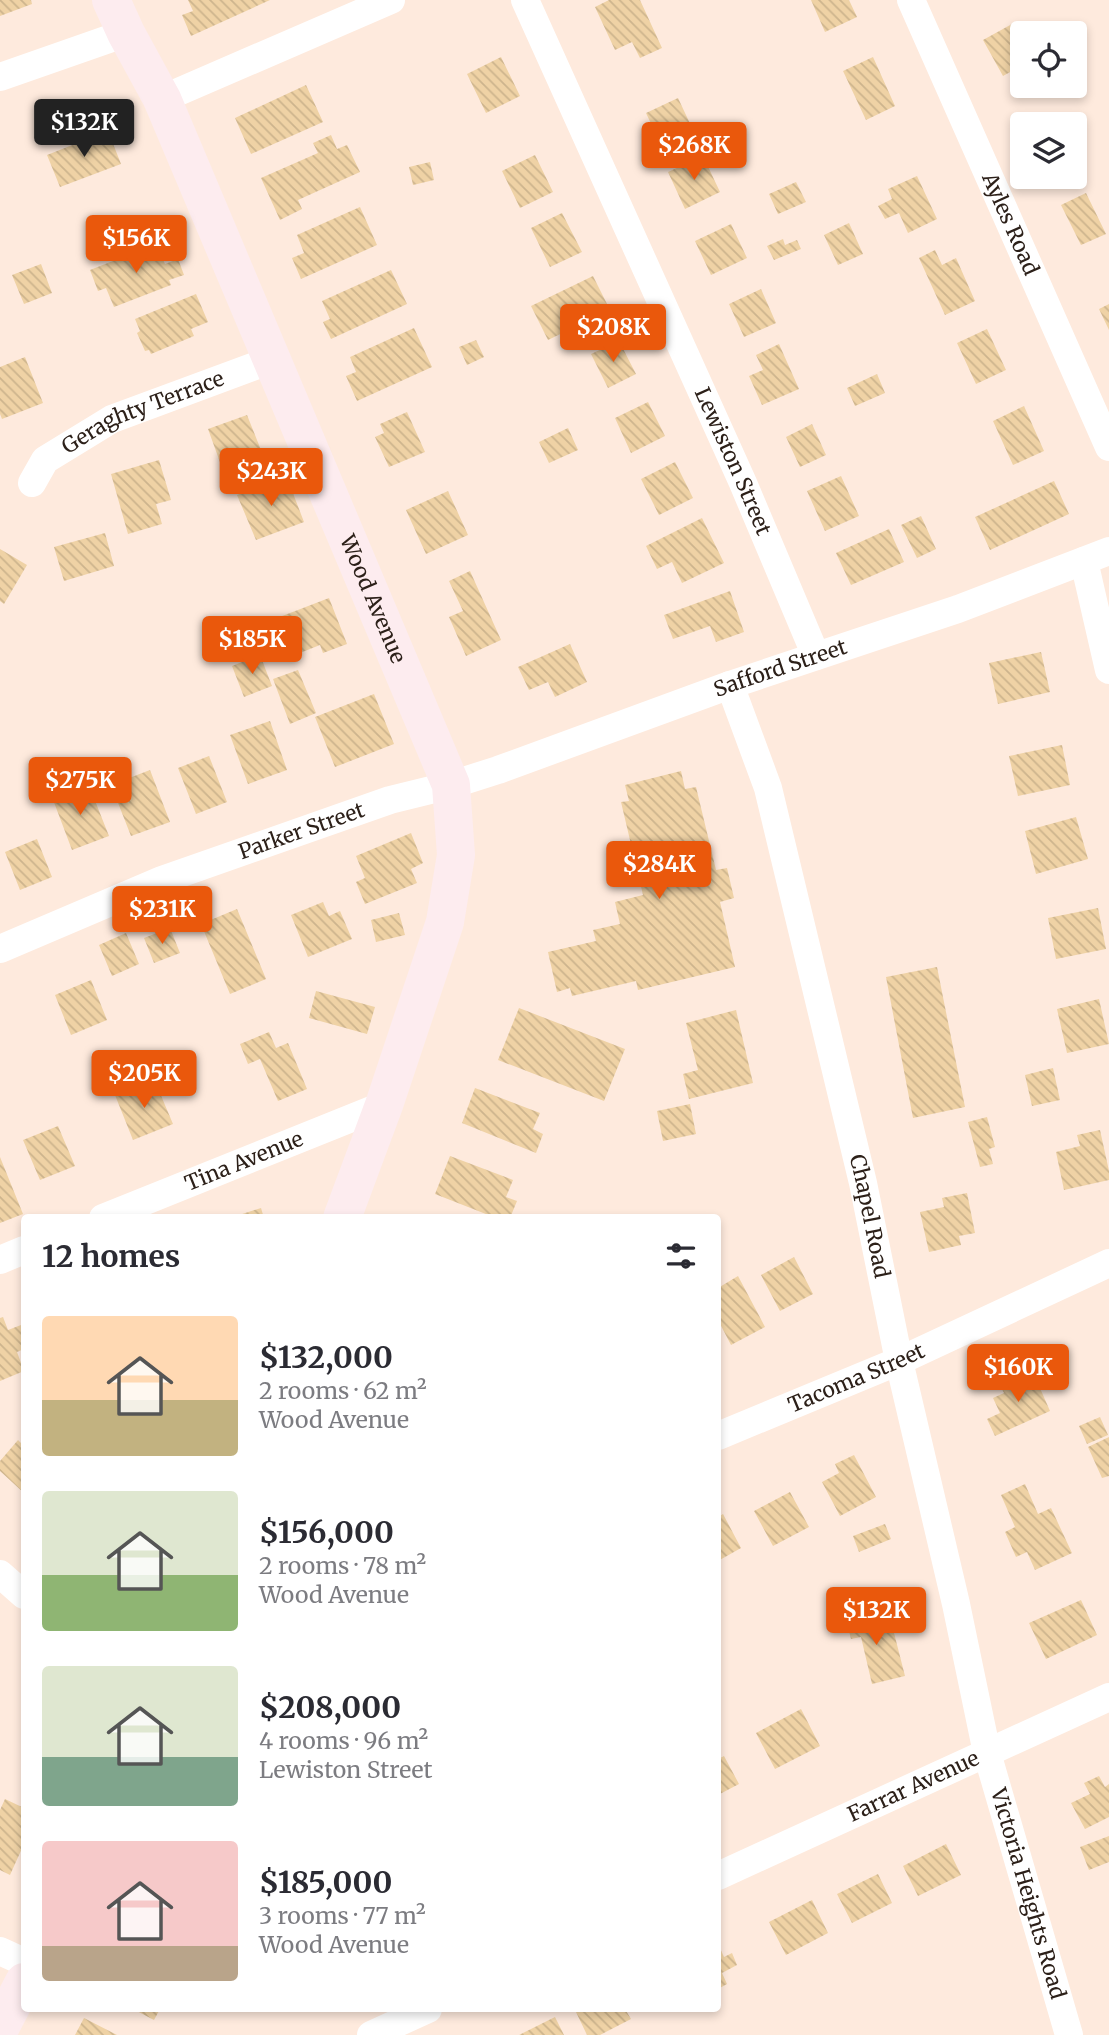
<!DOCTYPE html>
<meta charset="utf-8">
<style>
:root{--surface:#fff;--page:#f2f2f3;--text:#2b2b33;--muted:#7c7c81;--accent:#ea580c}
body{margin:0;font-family:Merriweather,serif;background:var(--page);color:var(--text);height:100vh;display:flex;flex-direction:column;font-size:26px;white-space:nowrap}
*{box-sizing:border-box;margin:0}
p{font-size:23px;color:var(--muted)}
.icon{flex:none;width:38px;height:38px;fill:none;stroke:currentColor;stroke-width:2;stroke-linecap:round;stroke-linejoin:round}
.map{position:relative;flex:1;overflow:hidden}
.sheet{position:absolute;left:21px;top:1214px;width:700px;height:798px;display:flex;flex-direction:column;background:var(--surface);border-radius:7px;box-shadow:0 4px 10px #0003}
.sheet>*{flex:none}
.tools{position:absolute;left:1010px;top:21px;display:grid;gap:14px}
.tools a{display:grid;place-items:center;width:77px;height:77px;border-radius:7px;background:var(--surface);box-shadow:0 4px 10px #0003;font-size:35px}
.price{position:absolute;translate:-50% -60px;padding:0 16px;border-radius:7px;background:var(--accent);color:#fff;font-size:23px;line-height:46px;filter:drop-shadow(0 2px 4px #0008)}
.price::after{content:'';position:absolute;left:50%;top:42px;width:21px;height:16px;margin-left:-10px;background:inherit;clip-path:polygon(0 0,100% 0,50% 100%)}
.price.on{background:#222;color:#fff}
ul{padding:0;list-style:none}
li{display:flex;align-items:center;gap:21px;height:175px;padding:0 21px}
li span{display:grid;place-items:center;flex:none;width:196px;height:140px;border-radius:7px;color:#555}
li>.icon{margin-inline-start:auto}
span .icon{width:84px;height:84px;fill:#fffc;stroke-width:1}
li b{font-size:30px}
h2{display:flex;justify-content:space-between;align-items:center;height:84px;padding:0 21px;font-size:30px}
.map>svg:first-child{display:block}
</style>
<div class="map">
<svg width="1109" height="2035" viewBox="0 0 1109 2035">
<defs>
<pattern id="building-back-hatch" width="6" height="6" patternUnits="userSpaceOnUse" patternTransform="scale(1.75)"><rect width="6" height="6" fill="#efd2a5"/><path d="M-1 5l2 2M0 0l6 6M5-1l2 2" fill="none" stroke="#cdb48d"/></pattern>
</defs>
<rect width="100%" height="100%" fill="#feeadd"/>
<path fill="url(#building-back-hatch)" d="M0,0H31L32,4L0,16Z
M188,0H270L191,36L182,15L193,11Z
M609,0H640L662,48L640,58L632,42L615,50L595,7Z
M811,0H849L857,17L825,32Z
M1012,24L1022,43V74L1016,77L1012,71L1003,76L983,40Z
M501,57L520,96L486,113L467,74Z
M873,57L895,106L866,120L843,71Z
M306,85L323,122L251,154L235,118Z
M678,98L693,130L661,145L646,113Z
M108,131L121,164L60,187L47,155Z
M331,135L337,149L347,145L360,172L298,200L302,209L280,220L261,178L318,153L313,143Z
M535,155L553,192L520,208L502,171Z
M703,156L720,192L685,209L668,172Z
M430,162L434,180L413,185L409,167Z
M917,176L937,219L908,233L899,213L885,219L878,206L892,199L888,189Z
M796,182L806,202L778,214L769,194Z
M1086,193L1106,234L1081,245L1061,205Z
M360,207L377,245L301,279L292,258L304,253L297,235Z
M562,213L582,252L550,267L531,228Z
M849,223L863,254L838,265L824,235Z
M731,224L747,258L711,275L695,241Z
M783,239L785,245L797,240L801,249L774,260L767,246Z
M156,244L165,264L178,259L184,275L169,280L171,285L114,307L106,288L98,291L90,270Z
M935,250L942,265L956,258L975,301L945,315L919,258Z
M41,264L52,293L24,304L12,275Z
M391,270L407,304L331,339L323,322L330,319L322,301Z
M593,276L610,310L548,340L531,306Z
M761,289L776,323L744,337L729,304Z
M196,294L208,322L191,329L194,336L151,354L149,350L145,351L137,333L140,331L135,319Z
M1109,304V330L1099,309Z
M414,328L432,367L357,401L346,376L356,372L350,357Z
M987,329L1006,370L976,384L957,343Z
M476,340L484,357L467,365L459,347Z
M619,341L636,374L608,388L591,354Z
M779,344L799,389L762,405L749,376L763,370L756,355Z
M25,357L43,403L2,419L0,414V367Z
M877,374L885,393L855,406L847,388Z
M648,402L665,436L631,453L615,418Z
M1024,406L1044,451L1013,465L993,421Z
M407,412L425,452L389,467L375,437L384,433L380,424Z
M247,415L261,450L221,465L208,429Z
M812,424L826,455L800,467L786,437Z
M568,428L578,450L549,463L539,442Z
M159,460L171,500L156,504L162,524L128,534L111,474Z
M675,462L693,498L659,515L641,479Z
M286,475L304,522L256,540L237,495Z
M841,476L859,516L825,531L807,491Z
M1054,481L1069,514L990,550L975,517Z
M448,491L468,535L426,554L406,510Z
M921,516L936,549L917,558L901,525Z
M702,518L724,563L682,583L672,562L657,569L646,546Z
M889,529L904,562L851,585L836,553Z
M105,533L114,566L64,581L54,547Z
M0,549L27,565L4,604L0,601Z
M470,571L501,640L466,656L449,617L463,611L449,581Z
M730,591L744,632L716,642L710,626L673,639L664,615Z
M329,598L347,644L323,653L320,645L280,661L275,648L268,651L264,639L269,637L264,623Z
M570,644L587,682L555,697L548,682L529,690L518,667Z
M1041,652L1050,692L998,704L989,663Z
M260,655L272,686L244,697L232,666Z
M298,670L316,713L290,724L273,679Z
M374,694L394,744L335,767L315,717Z
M270,721L287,770L248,784L230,735Z
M1062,745L1070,785L1018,796L1009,756Z
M209,756L227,802L196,814L178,768Z
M150,770L170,822L131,836L111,785Z
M681,771L685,789L696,787L716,870L727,868L734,898L720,902L735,967L638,990L636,981L572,996L570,988L557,992L548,952L596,941L593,930L620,924L615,902L643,895L621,802L629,801L625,785Z
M88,783L109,836L72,850L52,797Z
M1076,817L1088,859L1036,874L1025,831Z
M411,833L423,863L411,869L417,883L365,904L356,882L365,878L356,856Z
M37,839L52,877L20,890L5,852Z
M323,902L329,916L340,911L352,939L308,957L291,915Z
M1098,908L1106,949L1056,959L1048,918Z
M237,909L266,979L230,994L201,924Z
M399,913L405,935L376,942L371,920Z
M170,928L180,953L154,963L144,938Z
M126,933L139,964L112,976L99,945Z
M937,967L965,1107L913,1118L886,977Z
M91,980L107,1020L71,1035L55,995Z
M316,991L375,1007L367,1034L309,1018Z
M1099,999L1109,1044L1067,1053L1057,1009Z
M519,1008L625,1049L604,1101L498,1060Z
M736,1010L753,1083L689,1099L683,1074L698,1070L686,1023Z
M269,1032L276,1048L288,1043L307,1089L278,1101L260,1059L248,1064L240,1044Z
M1053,1068L1060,1100L1032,1106L1025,1075Z
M154,1079L173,1124L133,1140L115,1095Z
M475,1088L540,1113L533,1129L543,1134L536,1153L462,1123Z
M690,1104L696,1134L663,1141L657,1111Z
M987,1117L995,1147L989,1149L993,1164L980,1167L968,1122Z
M58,1126L75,1166L40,1180L23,1140Z
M1100,1130L1109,1171V1180L1064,1190L1056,1152L1080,1146L1077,1135Z
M450,1156L513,1180L506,1197L517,1201L510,1218H496L435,1194Z
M0,1157L23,1214L0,1223Z
M967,1193L975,1233L959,1236L961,1245L929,1252L920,1212L944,1207L942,1198Z
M261,1208L264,1218H233V1217Z
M794,1257L813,1294L780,1311L761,1275Z
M738,1276L765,1327L731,1345L718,1320V1288Z
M3,1317L8,1330L21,1325L24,1333V1349L17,1352L24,1371L0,1381V1318Z
M1021,1373L1025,1383L1036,1379L1050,1411L995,1436L987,1419L1000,1413L993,1398L1004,1393L999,1383Z
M1100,1417L1108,1435L1087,1444L1079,1426Z
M1109,1437V1476L1102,1478L1088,1447Z
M18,1440L24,1446V1493L0,1471V1461Z
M854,1455L876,1497L840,1516L822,1482L839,1473L835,1464Z
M1025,1484L1038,1514L1051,1508L1072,1553L1035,1570L1027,1552L1016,1557L1005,1532L1015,1527L1001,1495Z
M790,1492L809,1527L773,1546L754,1511Z
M723,1514L741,1548L718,1561V1517Z
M885,1524L891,1539L859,1552L853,1536Z
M1081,1600L1097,1635L1046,1659L1029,1623Z
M872,1608L878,1633L893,1629L905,1676L872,1684L861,1637L851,1639L845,1615Z
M801,1709L820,1746L775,1769L756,1733Z
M724,1756L739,1784L718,1795V1759Z
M1099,1776L1105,1787L1109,1784V1817L1085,1829L1071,1803L1090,1794L1084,1783Z
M5,1799L24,1808V1844L10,1875L0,1870V1810Z
M1109,1836V1862L1089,1870L1080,1847Z
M946,1844L961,1875L918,1896L903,1866Z
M878,1874L892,1903L852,1923L837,1894Z
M812,1900L828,1933L786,1955L769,1922Z
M718,1944L724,1957L732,1953L737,1965L722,1973L727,1984L718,1989Z
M133,2009H160L154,2020Z
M582,2009H625L631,2019L600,2035H587L576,2012Z
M555,2017L564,2035H519Z
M84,2018L117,2035H75Z"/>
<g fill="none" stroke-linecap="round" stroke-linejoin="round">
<g stroke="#fff" stroke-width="28">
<path id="s1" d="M525,0L743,483L816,656"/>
<path id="s2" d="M911,0L1109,447"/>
<path d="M0,77L126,33"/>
<path d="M162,99L391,0"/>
<path id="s3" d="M32,483L45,460L112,419L271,360"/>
<path d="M1084,561L1109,670"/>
<path id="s4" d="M730,685L768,788L863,1183L899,1361L956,1604L987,1753L1069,2035"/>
<path id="s5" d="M0,949L162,880L390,800L451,785L498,770L730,685L958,609L1109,551"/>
<path id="s6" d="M103,1218L384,1105"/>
<path d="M0,1260L24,1250"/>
<path id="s7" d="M718,1436L899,1361L1109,1263"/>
<path d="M0,1574L24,1595"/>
<path id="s8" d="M718,1876L1109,1697"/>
<path d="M0,1951L24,1962"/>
<path d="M371,2035L428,2009"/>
</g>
<g stroke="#fdecef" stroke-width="38">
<path id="s9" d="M111,0L126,33L162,99L451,785L456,855L445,922L384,1105L342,1218"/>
<path d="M0,2028L24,1982"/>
</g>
</g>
<g text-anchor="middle" stroke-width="5" stroke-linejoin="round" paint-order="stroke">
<g font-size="21" fill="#2c2019" stroke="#feeadd">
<text dy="7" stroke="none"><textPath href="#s2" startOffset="245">Ayles Road</textPath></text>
<text dy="7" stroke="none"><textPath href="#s3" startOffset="136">Geraghty Terrace</textPath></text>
<text dy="7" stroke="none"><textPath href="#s1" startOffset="506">Lewiston Street</textPath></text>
<text dy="7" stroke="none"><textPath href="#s9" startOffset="654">Wood Avenue</textPath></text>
<text dy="7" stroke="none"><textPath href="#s5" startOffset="830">Safford Street</textPath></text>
<text dy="7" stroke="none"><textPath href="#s5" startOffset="324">Parker Street</textPath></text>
<text dy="7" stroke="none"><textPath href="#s6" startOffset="152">Tina Avenue</textPath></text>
<text dy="7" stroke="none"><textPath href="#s4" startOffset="550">Chapel Road</textPath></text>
<text dy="7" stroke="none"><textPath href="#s7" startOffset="150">Tacoma Street</textPath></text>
<text dy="7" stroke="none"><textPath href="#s8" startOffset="215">Farrar Avenue</textPath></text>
<text dy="7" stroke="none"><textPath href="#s4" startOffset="1246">Victoria Heights Road</textPath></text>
</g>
</g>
</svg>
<div class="tools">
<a><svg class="icon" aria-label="locate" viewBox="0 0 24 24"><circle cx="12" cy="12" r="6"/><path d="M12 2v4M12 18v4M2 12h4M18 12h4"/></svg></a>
<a><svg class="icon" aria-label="layers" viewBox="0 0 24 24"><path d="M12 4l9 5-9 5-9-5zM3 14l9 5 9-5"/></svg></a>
</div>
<b class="price on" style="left:84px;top:159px">$132K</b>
<b class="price" style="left:694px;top:182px">$268K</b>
<b class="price" style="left:136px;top:275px">$156K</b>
<b class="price" style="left:613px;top:364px">$208K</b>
<b class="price" style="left:271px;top:508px">$243K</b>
<b class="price" style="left:252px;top:676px">$185K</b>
<b class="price" style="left:80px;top:817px">$275K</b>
<b class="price" style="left:659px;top:901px">$284K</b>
<b class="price" style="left:162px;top:946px">$231K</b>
<b class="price" style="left:144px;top:1110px">$205K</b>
<b class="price" style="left:1018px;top:1404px">$160K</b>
<b class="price" style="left:876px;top:1647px">$132K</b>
<section class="sheet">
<h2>12 homes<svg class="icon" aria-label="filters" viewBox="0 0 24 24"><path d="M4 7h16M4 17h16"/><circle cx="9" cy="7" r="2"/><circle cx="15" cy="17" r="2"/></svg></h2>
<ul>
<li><span style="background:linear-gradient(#ffd9b3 60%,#c2b280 0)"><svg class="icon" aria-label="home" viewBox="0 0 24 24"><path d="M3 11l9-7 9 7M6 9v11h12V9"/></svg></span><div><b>$132,000</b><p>2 rooms · 62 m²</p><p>Wood Avenue</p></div></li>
<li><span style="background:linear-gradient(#dfe7d0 60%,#8fb573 0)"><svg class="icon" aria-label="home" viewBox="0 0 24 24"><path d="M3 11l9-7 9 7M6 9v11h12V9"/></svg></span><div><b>$156,000</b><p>2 rooms · 78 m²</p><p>Wood Avenue</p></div></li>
<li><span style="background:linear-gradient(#dfe7d0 65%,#7fa58c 0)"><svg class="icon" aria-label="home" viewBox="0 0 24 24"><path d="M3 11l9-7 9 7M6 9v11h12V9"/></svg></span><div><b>$208,000</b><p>4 rooms · 96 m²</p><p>Lewiston Street</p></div></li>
<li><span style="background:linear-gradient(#f6c9c9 75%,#b9a48a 0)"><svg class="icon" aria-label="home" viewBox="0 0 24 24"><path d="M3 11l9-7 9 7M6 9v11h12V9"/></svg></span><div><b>$185,000</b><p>3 rooms · 77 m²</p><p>Wood Avenue</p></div></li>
</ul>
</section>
</div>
